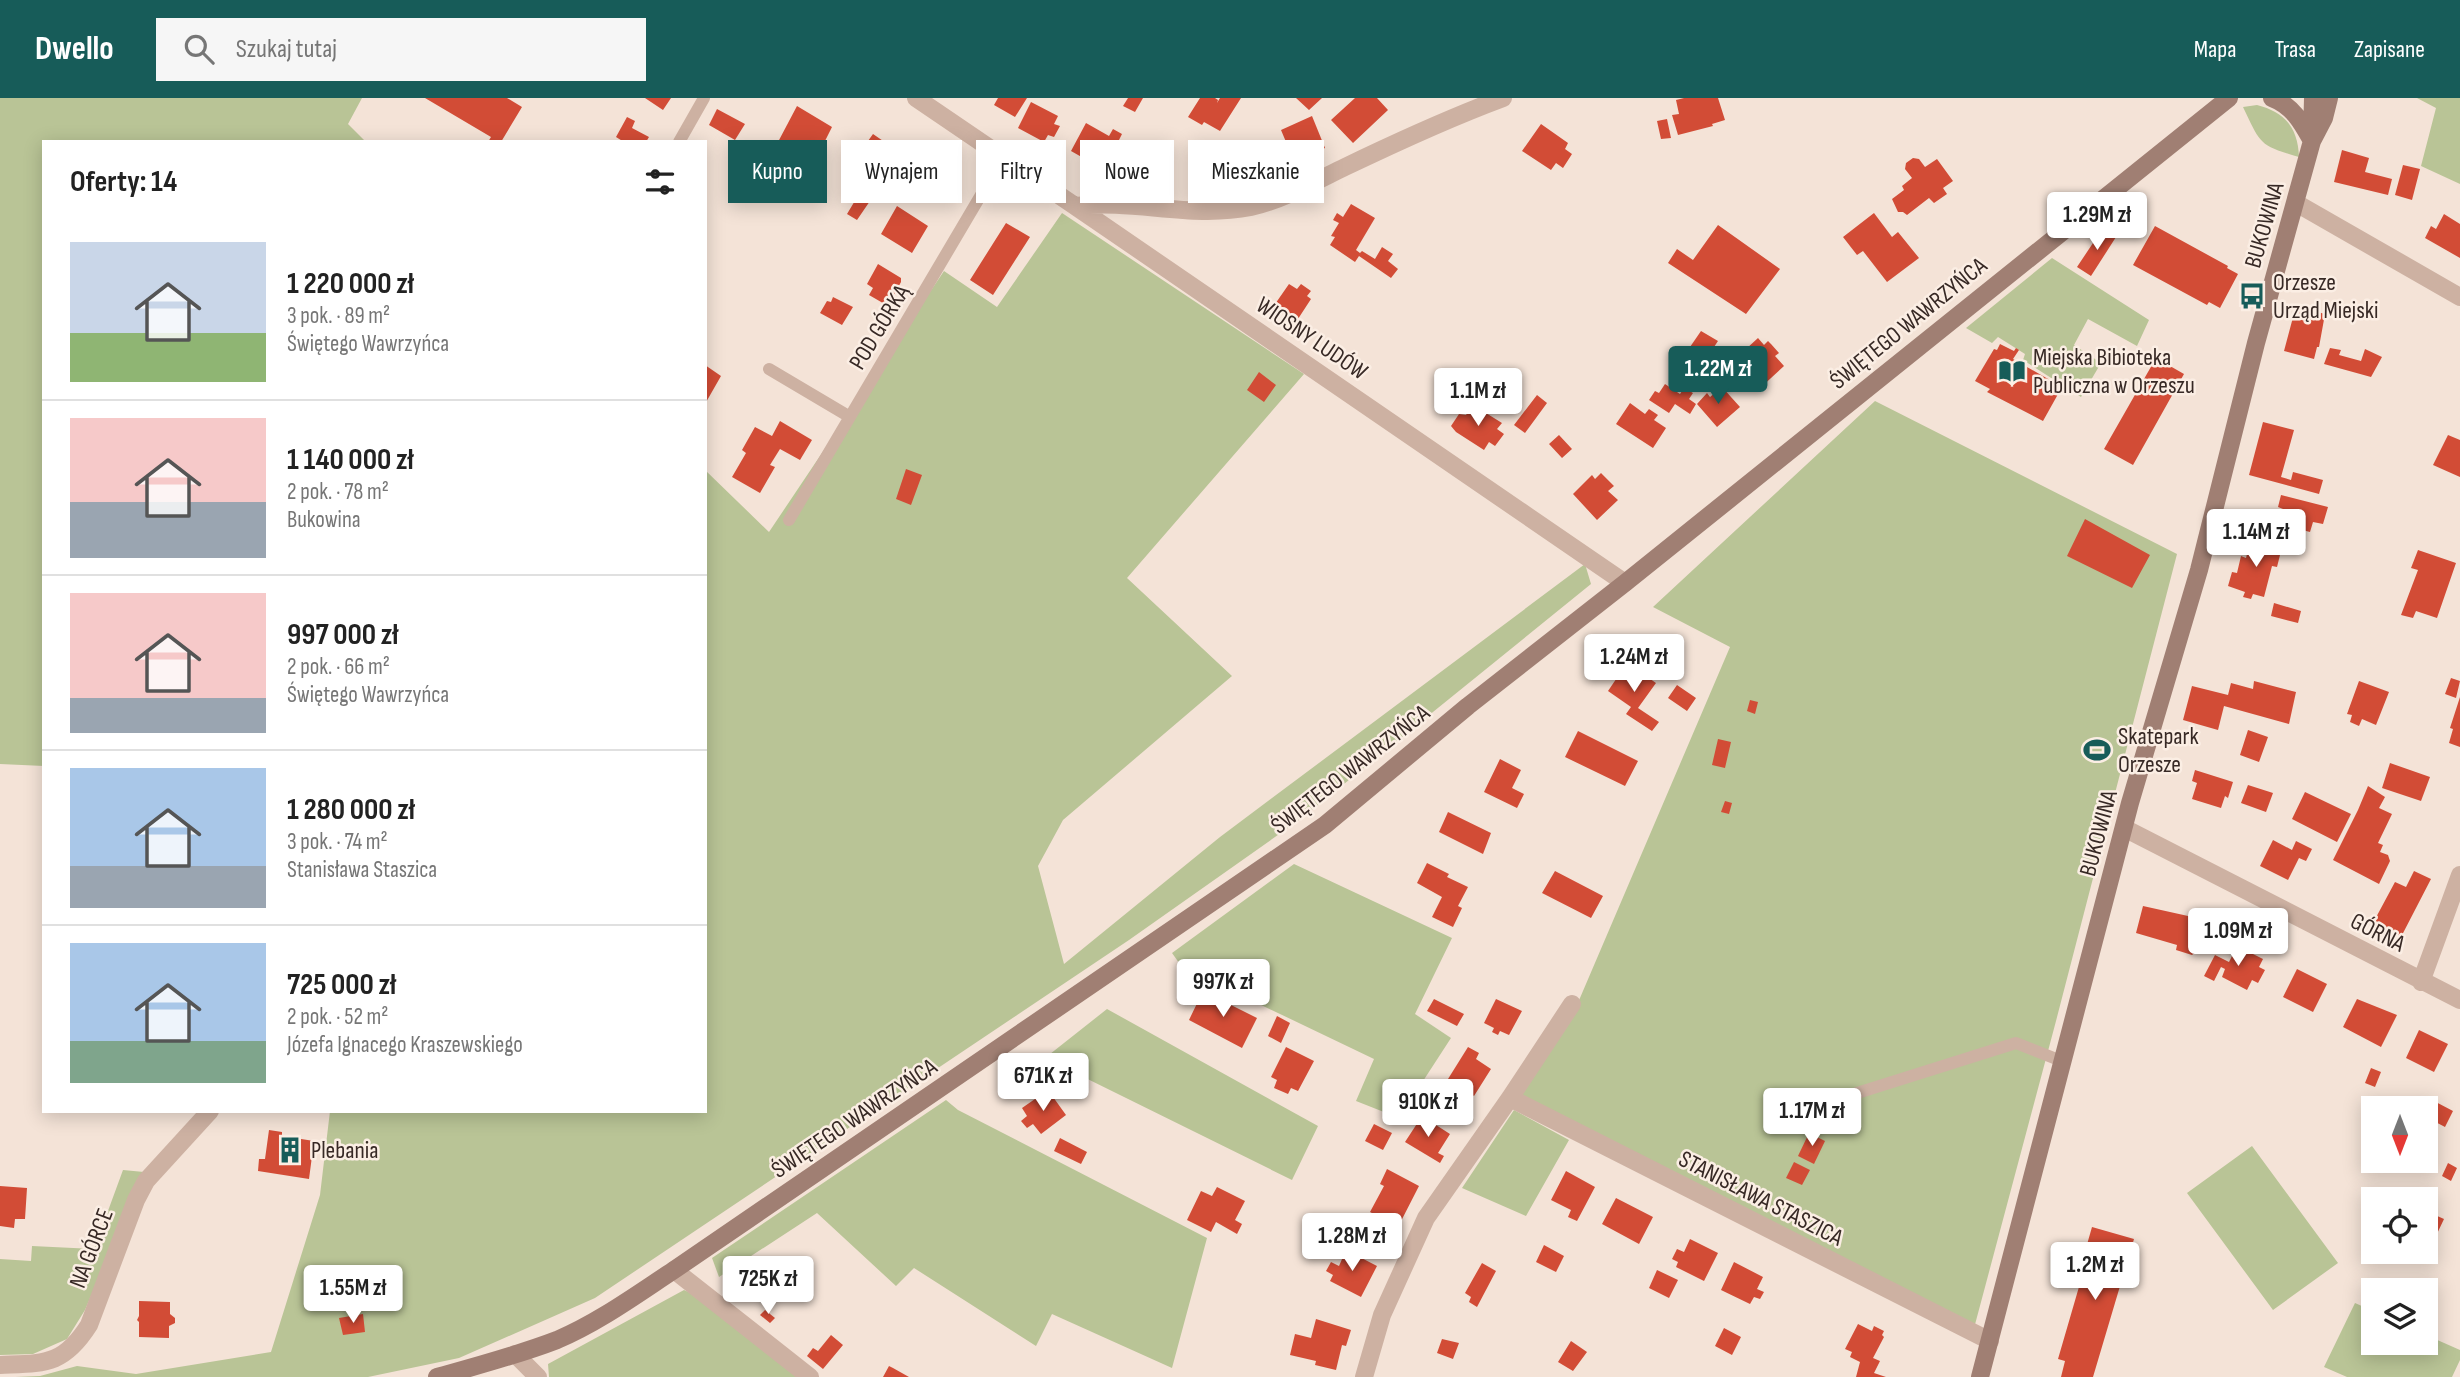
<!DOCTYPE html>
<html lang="pl">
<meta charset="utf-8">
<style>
:root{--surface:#fff;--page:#f6f6f6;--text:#222;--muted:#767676;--line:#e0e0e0;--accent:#175c59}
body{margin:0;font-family:"Sofia Sans Condensed",sans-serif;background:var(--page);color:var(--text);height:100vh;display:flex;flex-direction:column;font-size:26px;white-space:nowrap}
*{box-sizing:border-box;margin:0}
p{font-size:23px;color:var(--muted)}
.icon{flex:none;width:38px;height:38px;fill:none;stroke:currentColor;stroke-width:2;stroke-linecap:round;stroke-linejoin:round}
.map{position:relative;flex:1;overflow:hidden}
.panel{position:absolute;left:42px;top:42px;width:665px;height:973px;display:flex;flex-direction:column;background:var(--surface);border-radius:0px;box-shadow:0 4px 18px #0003}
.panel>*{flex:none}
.hud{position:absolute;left:728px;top:42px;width:665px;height:63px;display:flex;gap:14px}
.needle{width:46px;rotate:180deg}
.controls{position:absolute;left:2361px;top:998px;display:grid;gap:14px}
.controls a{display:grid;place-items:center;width:77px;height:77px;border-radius:0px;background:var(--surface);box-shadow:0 4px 18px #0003;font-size:35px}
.price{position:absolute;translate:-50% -60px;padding:0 16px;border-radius:7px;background:#fff;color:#222;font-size:23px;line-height:46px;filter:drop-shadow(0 2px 4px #0008)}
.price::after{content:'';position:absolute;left:50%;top:42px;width:21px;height:16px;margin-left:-10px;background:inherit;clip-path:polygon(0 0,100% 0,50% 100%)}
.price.selected{background:var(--accent);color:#fff}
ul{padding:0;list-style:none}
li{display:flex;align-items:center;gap:21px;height:175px;padding:0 28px}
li+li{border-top:2px solid var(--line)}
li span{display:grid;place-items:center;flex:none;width:196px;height:140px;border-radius:0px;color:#555}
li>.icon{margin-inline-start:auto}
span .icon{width:84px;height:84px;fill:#fffc;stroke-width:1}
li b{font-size:30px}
h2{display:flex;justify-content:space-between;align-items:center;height:84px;padding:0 28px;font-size:30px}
.pill{padding:0 24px;border-radius:0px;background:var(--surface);box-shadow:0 4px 18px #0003;font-size:24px;line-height:63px}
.pill.selected{background:var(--accent);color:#fff}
header{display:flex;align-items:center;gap:42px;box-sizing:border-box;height:98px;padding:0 35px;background:var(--accent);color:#fff}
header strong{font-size:33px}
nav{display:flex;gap:38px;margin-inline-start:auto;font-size:24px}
.search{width:490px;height:63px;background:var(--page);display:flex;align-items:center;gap:18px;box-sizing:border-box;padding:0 24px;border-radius:0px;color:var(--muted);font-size:26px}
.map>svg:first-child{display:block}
</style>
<header>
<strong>Dwello</strong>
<div class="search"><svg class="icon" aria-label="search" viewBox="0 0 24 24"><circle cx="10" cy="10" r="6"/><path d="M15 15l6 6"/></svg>Szukaj tutaj</div>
<nav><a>Mapa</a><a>Trasa</a><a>Zapisane</a></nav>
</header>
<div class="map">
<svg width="2460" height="1279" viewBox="0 0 2460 1279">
<rect width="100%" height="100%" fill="#f4e3d7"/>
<path fill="#b9c496" d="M0,0H362L348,26L366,44H44V668L0,666Z
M2417,0H2460V86L2421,68L2436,10Z
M2257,7C2285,14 2298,30 2299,59C2258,47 2261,46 2243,9Z
M1062,115L1304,276L1127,480L1232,578L1063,722L1038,768L1064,866L1220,739L1585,466L1591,486L1302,720L1129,842L595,1200L459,1260L368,1279H15L40,1278L77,1268L136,1276L271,1254L320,1097L330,1013H705V372L769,434L944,173L997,209Z
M2052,160L2149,222L2137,248L2088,221L2074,247L2101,265L2081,299L2023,262L2025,256L1998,239L1992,245L1966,230Z
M1875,303L2177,456L2056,923L1973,1234L1510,1000L1577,907L1730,549L1653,509Z
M1294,766L1452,840L1415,916L1451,940L1399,1020L1356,1003L1374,961L1182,869L1172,855Z
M1107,911L1318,1028L1292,1082L1045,960Z
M946,1002L958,1012L1207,1140L1172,1270L1052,1216L1036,1248L914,1170L896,1188L817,1115L719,1179L712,1160Z
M1514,1012L1569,1042L1526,1118L1462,1090Z
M2252,1048L2338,1165L2273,1212L2187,1095Z
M123,1072L144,1074L85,1212L67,1241L33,1256L0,1257V1161L31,1163L32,1148L94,1151Z
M684,1192L693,1196L797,1279H549L548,1266Z
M2355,1205L2373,1213V1244H2426V1237L2460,1252V1262L2452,1279H2347L2324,1269Z"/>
<path fill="#d24c36" d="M425,0H507L522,9L501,44H488L491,39Z
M645,0H671L663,12Z
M998,0H1027L1015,19L994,7Z
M1128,0H1143L1135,14L1123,8Z
M1200,0H1215L1218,2L1217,5L1220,0H1241L1220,33L1204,24L1202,27L1188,19Z
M1296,0H1322L1309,12Z
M1355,0H1377L1388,12L1353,45L1331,22Z
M1684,0H1718L1725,22L1712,26L1713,28L1678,37L1672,17L1679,16L1676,2Z
M1031,4L1058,18L1054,26L1060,28L1054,39L1048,37L1044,44L1018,30Z
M797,8L832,29L814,65L778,44Z
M717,11L745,26L735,42L709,27Z
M1312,18L1325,50L1294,63L1281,32Z
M627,19L635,23L632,30L649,39L646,44H624L616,39Z
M1667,21L1671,40L1661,41L1657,23Z
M1086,25L1109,38L1113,31L1122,36L1118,44L1116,43L1101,70L1071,53Z
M1541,26L1568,45L1565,51L1572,56L1563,70L1556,65L1551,72L1522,53Z
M873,36L902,56L895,66L903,72L883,102L867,91L875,79L853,64Z
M1236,49L1240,79L1208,84L1204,53Z
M2342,52L2369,60L2365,74L2392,81L2388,97L2334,84Z
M1913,60L1919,61L1925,69L1937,61L1953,83L1943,90L1947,96L1934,105L1929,100L1907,117L1903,114H1898L1892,101L1904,92L1902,88L1912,80L1905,71L1906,65Z
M2403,67L2420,71L2412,102L2395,97Z
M859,96L870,103L857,122L847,116Z
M1351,106L1375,120L1356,152L1360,155L1362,153L1375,161L1382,149L1393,156L1388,163L1398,171L1391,180L1359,158L1355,164L1330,147L1335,139L1331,138L1339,125L1333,122L1337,115L1343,119Z
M897,108L928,128L912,155L881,136Z
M1874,115L1892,139L1898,134L1919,160L1887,184L1863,153L1857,157L1843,139Z
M2444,116L2460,126V160L2425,140L2431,128L2436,131Z
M1006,125L1030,139L993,197L970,182Z
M1718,127L1780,171L1746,216L1668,165L1677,151L1693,162Z
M2155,128L2228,168L2227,170L2238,176L2220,210L2209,204L2207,207L2133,167Z
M2103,130L2116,139L2091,178L2077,169Z
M878,166L901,180V184L888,208L869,197L873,190L867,186Z
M1289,186L1297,191L1301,186L1311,193L1307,198L1311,201L1296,224L1273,209Z
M833,199L853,209L842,227L820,215L827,203L831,204Z
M2296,208L2325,216L2319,249H2317L2314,261L2284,253Z
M1701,233L1718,243L1714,249L1725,256L1718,267L1690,249Z
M1758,240L1764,247L1768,243L1771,246L1779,255L1775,258L1784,268L1759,291L1733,263Z
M2000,246L2014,253L2016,250L2019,252L2013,261L2062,289L2043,323L1987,294L1990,291L1975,283L1994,251L1997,252Z
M2330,250L2341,252L2339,257L2361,263L2365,251L2382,259L2371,279L2324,266Z
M2156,260L2184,276L2133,367L2104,351Z
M705,267L721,278L705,306Z
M1259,274L1276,287L1264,304L1247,292Z
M1665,286L1680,296L1684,290L1693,295L1689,301L1696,306L1690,316L1675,306L1669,315L1649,302L1655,293L1659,295Z
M1722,289L1740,309L1717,329L1697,306L1707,295L1710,299Z
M1537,297L1547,305L1525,335L1514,327Z
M1630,305L1645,316L1649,311L1658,317L1654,322L1666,330L1653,350L1616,326Z
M1473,307L1502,325L1497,331L1504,336L1495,348L1489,344L1484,352L1456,334L1451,328L1459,316L1466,317Z
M780,323L812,342L800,362L780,351L770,367L775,369L760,395L732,379L746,355L742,352L755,329L772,338Z
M2263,324L2294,332L2281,379L2291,382L2293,374L2323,382L2319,396L2249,377Z
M1559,337L1572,351L1562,360L1549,346Z
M2448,337L2460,342V379L2433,367Z
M906,371L922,377L911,407L896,401Z
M1601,375L1614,388L1608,393L1618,402L1597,422L1573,396L1592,377L1595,381Z
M2281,397L2328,409L2323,426L2313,424L2310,434L2279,426L2283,411L2278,409Z
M2085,421L2150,457L2132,490L2067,458Z
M2251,441L2282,449L2277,469L2272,468L2264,499L2253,496L2251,501L2243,499L2245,494L2228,488L2232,474L2237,475L2241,458L2246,460Z
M2418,452L2456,465L2437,520L2416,513L2413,520L2401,517L2418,472L2411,470Z
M2274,505L2301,513L2298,525L2271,518Z
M1627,565L1656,585L1638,610L1659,624L1652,633L1626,616L1631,609L1608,593Z
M2451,580L2460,583L2456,600L2445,596Z
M2254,583L2296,594L2289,626L2224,608L2218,632L2183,622L2192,588L2228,597L2231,585L2253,591Z
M2359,583L2389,594L2376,627L2362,621L2359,628L2350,624L2352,617L2347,616Z
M1677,587L1696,600L1687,613L1668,600Z
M2460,599V649L2449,645L2453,631L2450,630Z
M1750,602L1758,604L1755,616L1747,613Z
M2248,632L2268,639L2259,664L2240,657Z
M1578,633L1638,663L1625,688L1565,659Z
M1718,641L1731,644L1725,670L1712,667Z
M1500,661L1521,672L1512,690L1524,696L1517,710L1484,694Z
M2390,665L2430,679L2421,703L2382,690Z
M2195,672L2233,684L2228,700L2225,698L2221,710L2192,701L2197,685L2192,683Z
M2248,687L2273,695L2266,714L2241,705Z
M2368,688L2385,699L2379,710L2392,716L2378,745L2383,747L2380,754L2388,757L2390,763L2379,786L2333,762L2358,712Z
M2305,694L2351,716L2337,744L2292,721Z
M1725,703L1732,705L1729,716L1721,714Z
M1448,714L1491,735L1483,756L1439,734Z
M2273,742L2292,752L2296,743L2312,751L2306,763L2299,760L2288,782L2260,768Z
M1427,765L1449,776L1447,779L1468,789L1458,808L1462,810L1453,829L1432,819L1442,799L1417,785Z
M1555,773L1603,798L1591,820L1542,795Z
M2414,773L2431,781L2401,839L2373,825L2395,784L2406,789Z
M2143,808L2206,822L2198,852L2192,857L2176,852L2177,847L2136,835Z
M2237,848L2263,861L2259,869L2265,872L2258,885L2252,882L2247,892L2222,879L2225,871L2221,869L2214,883L2204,878L2215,857L2229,864Z
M2297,871L2327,886L2313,914L2283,899Z
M1203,893L1257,920L1242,950L1189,922Z
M1434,901L1464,916L1457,928L1427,913Z
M1496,901L1522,913L1509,937L1500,933L1498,937L1492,934L1494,930L1484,925Z
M2357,901L2397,917L2381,949L2343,929Z
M1277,918L1290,925L1281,945L1268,938Z
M2419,932L2448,946L2434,974L2406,960Z
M1286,949L1314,963L1298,993L1291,990L1288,996L1274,990L1277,982L1271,979Z
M1468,949L1479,955L1476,961L1491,971L1474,998L1464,991L1459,998L1446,990L1450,983L1448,981Z
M2371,970L2381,974L2375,989L2365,985Z
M1048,992L1066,1017L1041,1036L1033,1026L1027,1030L1021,1023L1027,1018L1022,1010Z
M2432,1002L2453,1013L2445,1029L2426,1019Z
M1422,1018L1450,1036L1438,1055L1444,1058L1440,1065L1405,1044Z
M1374,1026L1392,1035L1383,1052L1365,1043Z
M269,1032L282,1034V1038L314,1043L309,1081L258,1073L259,1061H265Z
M1809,1035L1825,1043L1814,1066L1798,1058Z
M1060,1040L1087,1054L1081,1066L1054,1053Z
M1794,1064L1810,1072L1802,1087L1786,1080Z
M2448,1065L2457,1070L2451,1083L2442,1078Z
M1387,1071L1419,1088L1398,1129L1370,1114L1384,1088L1380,1086Z
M1566,1073L1595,1089L1577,1123L1568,1119L1571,1112L1551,1102Z
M0,1088L27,1090L25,1121H15L14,1130L0,1128Z
M1217,1089L1245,1103L1235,1122L1242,1126L1237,1136L1216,1124L1211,1134L1187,1122L1201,1093L1212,1098Z
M1616,1100L1653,1119L1639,1146L1602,1126Z
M2426,1113L2444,1121L2435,1140L2426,1136Z
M2092,1129L2134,1141L2093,1279H2061L2065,1263L2058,1261L2090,1151L2086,1150Z
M1690,1141L1718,1155L1704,1183L1676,1169L1678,1164L1672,1161L1677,1151L1684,1154Z
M1544,1147L1564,1158L1556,1174L1536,1164Z
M1346,1152L1377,1168L1361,1199L1330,1183L1333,1177L1326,1173L1331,1164L1339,1168Z
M1734,1164L1763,1179L1757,1191L1764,1194L1760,1201L1754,1199L1750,1206L1721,1192Z
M1482,1165L1496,1173L1477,1209L1469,1204L1471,1199L1465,1195Z
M1657,1172L1678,1182L1669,1200L1649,1190Z
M139,1203L170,1204V1216L175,1220V1225L169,1228V1240L139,1239V1224L137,1222L139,1218Z
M765,1212L775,1220L770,1225L760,1217Z
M363,1216L365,1234L343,1237L339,1220Z
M1316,1221L1351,1232L1346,1248L1342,1247L1336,1272L1315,1267L1316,1263L1290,1257L1295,1236L1311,1240Z
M1858,1226L1872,1233L1874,1228L1884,1233L1882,1237L1884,1239L1873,1260L1880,1263L1874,1275L1886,1279H1856L1860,1264L1850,1259L1852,1254L1845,1251Z
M1724,1230L1741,1239L1732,1257L1715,1248Z
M831,1237L843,1247L823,1271L807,1258L813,1250L818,1253Z
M1442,1241L1459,1245L1453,1261L1437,1255Z
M1571,1243L1587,1254L1573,1273L1558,1264Z
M889,1268L893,1270L909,1279H883Z"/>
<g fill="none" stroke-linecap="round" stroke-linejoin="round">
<path stroke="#cdb1a2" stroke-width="12" d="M679,44L704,0
M769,271L850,319
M789,422L1004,58
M1819,1030L1835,1002L2016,945L2064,964"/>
<path stroke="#cdb1a2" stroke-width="18" d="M916,0L1075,108C1136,101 1190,121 1251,109C1280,103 1318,82 1345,69C1397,44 1449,20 1503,0
M2296,105L2460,199
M1075,108L1625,485
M2124,730L2460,902
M2421,884L2460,777
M1510,1000L1990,1243
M674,1172L810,1279
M515,1256L538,1279
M0,1267C44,1265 63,1268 89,1227L136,1102L146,1083L210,1013
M1364,1279L1382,1217L1426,1120L1510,1000L1572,906"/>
<path stroke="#a07f73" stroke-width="18" d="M2272,0C2293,8 2302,25 2312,43
M2312,40L2313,0
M437,1279C477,1268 518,1257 557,1242C599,1224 636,1197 674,1172L1325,727L1468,608L1625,485L2229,0
M1980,1279L2130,705L2199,472L2256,245L2312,43L2324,20L2329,0"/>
</g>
<defs>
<g id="bus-bare" transform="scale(2.1)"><path d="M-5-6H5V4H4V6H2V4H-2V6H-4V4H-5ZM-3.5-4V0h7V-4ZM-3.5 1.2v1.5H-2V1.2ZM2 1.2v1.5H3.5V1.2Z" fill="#175c59" stroke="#fbeee4" stroke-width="2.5" paint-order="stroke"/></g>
<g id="library-bare" transform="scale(2.1)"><path d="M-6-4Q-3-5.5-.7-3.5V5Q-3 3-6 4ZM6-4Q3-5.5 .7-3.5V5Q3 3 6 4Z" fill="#175c59" stroke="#fbeee4" stroke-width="2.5" paint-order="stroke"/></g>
<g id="stadium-bare" transform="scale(2.1)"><path d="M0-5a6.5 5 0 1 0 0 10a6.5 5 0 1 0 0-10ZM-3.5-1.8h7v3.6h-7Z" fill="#175c59" stroke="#fbeee4" stroke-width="2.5" paint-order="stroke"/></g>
<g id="building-bare" transform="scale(2.1)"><path d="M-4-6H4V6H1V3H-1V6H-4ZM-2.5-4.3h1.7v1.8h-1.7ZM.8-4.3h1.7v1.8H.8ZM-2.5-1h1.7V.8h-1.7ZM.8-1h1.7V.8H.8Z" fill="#175c59" stroke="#fbeee4" stroke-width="2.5" paint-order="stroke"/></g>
</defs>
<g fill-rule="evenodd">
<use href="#bus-bare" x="2252" y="198"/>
<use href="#library-bare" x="2012" y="273"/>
<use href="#stadium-bare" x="2097" y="652"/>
<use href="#building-bare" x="290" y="1052"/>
</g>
<g text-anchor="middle" stroke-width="5" stroke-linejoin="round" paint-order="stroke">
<g font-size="24" fill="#372925" stroke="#fbeee4">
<text transform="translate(2264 127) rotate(-74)" y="8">BUKOWINA</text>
<text transform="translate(1908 225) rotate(-39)" y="8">ŚWIĘTEGO WAWRZYŃCA</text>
<text transform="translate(879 229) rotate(-59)" y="8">POD GÓRKĄ</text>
<text transform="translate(1312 240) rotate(34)" y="8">WIOSNY LUDÓW</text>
<text transform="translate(1350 671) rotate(-38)" y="8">ŚWIĘTEGO WAWRZYŃCA</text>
<text transform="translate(2098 735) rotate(-75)" y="8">BUKOWINA</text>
<text transform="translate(2378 834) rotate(27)" y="8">GÓRNA</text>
<text transform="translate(854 1020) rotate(-34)" y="8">ŚWIĘTEGO WAWRZYŃCA</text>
<text transform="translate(1761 1100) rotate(27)" y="8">STANISŁAWA STASZICA</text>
<text transform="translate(91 1150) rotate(-69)" y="8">NA GÓRCE</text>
</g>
<g font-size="24" fill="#372925" stroke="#fbeee4" text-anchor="start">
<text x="2273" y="192">Orzesze<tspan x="2273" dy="28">Urząd Miejski</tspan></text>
<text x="2033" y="267">Miejska Bibioteka<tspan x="2033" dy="28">Publiczna w Orzeszu</tspan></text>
<text x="2118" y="646">Skatepark<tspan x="2118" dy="28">Orzesze</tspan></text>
<text x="311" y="1060">Plebania</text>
</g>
</g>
</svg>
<div class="controls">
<a><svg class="needle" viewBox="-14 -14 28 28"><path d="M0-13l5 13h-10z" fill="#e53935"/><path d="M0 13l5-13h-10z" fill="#767676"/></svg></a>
<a><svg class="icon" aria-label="locate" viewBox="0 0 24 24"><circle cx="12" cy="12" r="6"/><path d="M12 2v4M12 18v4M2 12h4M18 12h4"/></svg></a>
<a><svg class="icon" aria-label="layers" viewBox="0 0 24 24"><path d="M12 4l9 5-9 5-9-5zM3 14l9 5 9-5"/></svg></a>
</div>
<b class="price" style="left:2097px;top:154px">1.29M zł</b>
<b class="price selected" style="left:1718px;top:308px">1.22M zł</b>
<b class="price" style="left:1478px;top:330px">1.1M zł</b>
<b class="price" style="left:2256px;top:471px">1.14M zł</b>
<b class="price" style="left:1634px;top:596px">1.24M zł</b>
<b class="price" style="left:2238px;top:870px">1.09M zł</b>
<b class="price" style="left:1223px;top:921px">997K zł</b>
<b class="price" style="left:1043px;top:1015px">671K zł</b>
<b class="price" style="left:1428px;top:1041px">910K zł</b>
<b class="price" style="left:1812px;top:1050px">1.17M zł</b>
<b class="price" style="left:1352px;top:1175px">1.28M zł</b>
<b class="price" style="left:2095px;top:1204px">1.2M zł</b>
<b class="price" style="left:768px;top:1218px">725K zł</b>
<b class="price" style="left:353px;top:1227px">1.55M zł</b>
<div class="hud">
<a class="pill selected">Kupno</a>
<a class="pill">Wynajem</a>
<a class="pill">Filtry</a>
<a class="pill">Nowe</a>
<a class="pill">Mieszkanie</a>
</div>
<section class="panel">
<h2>Oferty: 14<svg class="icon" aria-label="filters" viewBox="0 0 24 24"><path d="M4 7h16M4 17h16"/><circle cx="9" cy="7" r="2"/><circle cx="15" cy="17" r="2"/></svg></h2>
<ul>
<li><span style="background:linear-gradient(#c9d6e8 65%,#8fb573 0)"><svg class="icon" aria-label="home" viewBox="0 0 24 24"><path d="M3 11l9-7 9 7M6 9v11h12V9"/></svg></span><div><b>1 220 000 zł</b><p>3 pok. · 89 m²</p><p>Świętego Wawrzyńca</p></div></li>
<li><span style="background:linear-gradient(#f6c9c9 60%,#9aa5b1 0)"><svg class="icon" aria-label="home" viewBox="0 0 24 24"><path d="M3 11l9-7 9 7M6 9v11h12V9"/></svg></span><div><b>1 140 000 zł</b><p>2 pok. · 78 m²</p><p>Bukowina</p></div></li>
<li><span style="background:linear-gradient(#f6c9c9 75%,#9aa5b1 0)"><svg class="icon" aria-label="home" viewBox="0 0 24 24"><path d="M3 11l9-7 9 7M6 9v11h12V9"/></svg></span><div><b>997 000 zł</b><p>2 pok. · 66 m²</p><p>Świętego Wawrzyńca</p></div></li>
<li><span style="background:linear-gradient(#a9c7e8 70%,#9aa5b1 0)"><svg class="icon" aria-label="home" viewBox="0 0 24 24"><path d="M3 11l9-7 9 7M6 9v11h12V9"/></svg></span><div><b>1 280 000 zł</b><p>3 pok. · 74 m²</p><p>Stanisława Staszica</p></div></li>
<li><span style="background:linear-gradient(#a9c7e8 70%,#7fa58c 0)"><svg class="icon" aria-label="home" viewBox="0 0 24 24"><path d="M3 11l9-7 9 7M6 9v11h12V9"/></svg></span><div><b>725 000 zł</b><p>2 pok. · 52 m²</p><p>Józefa Ignacego Kraszewskiego</p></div></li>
</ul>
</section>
</div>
